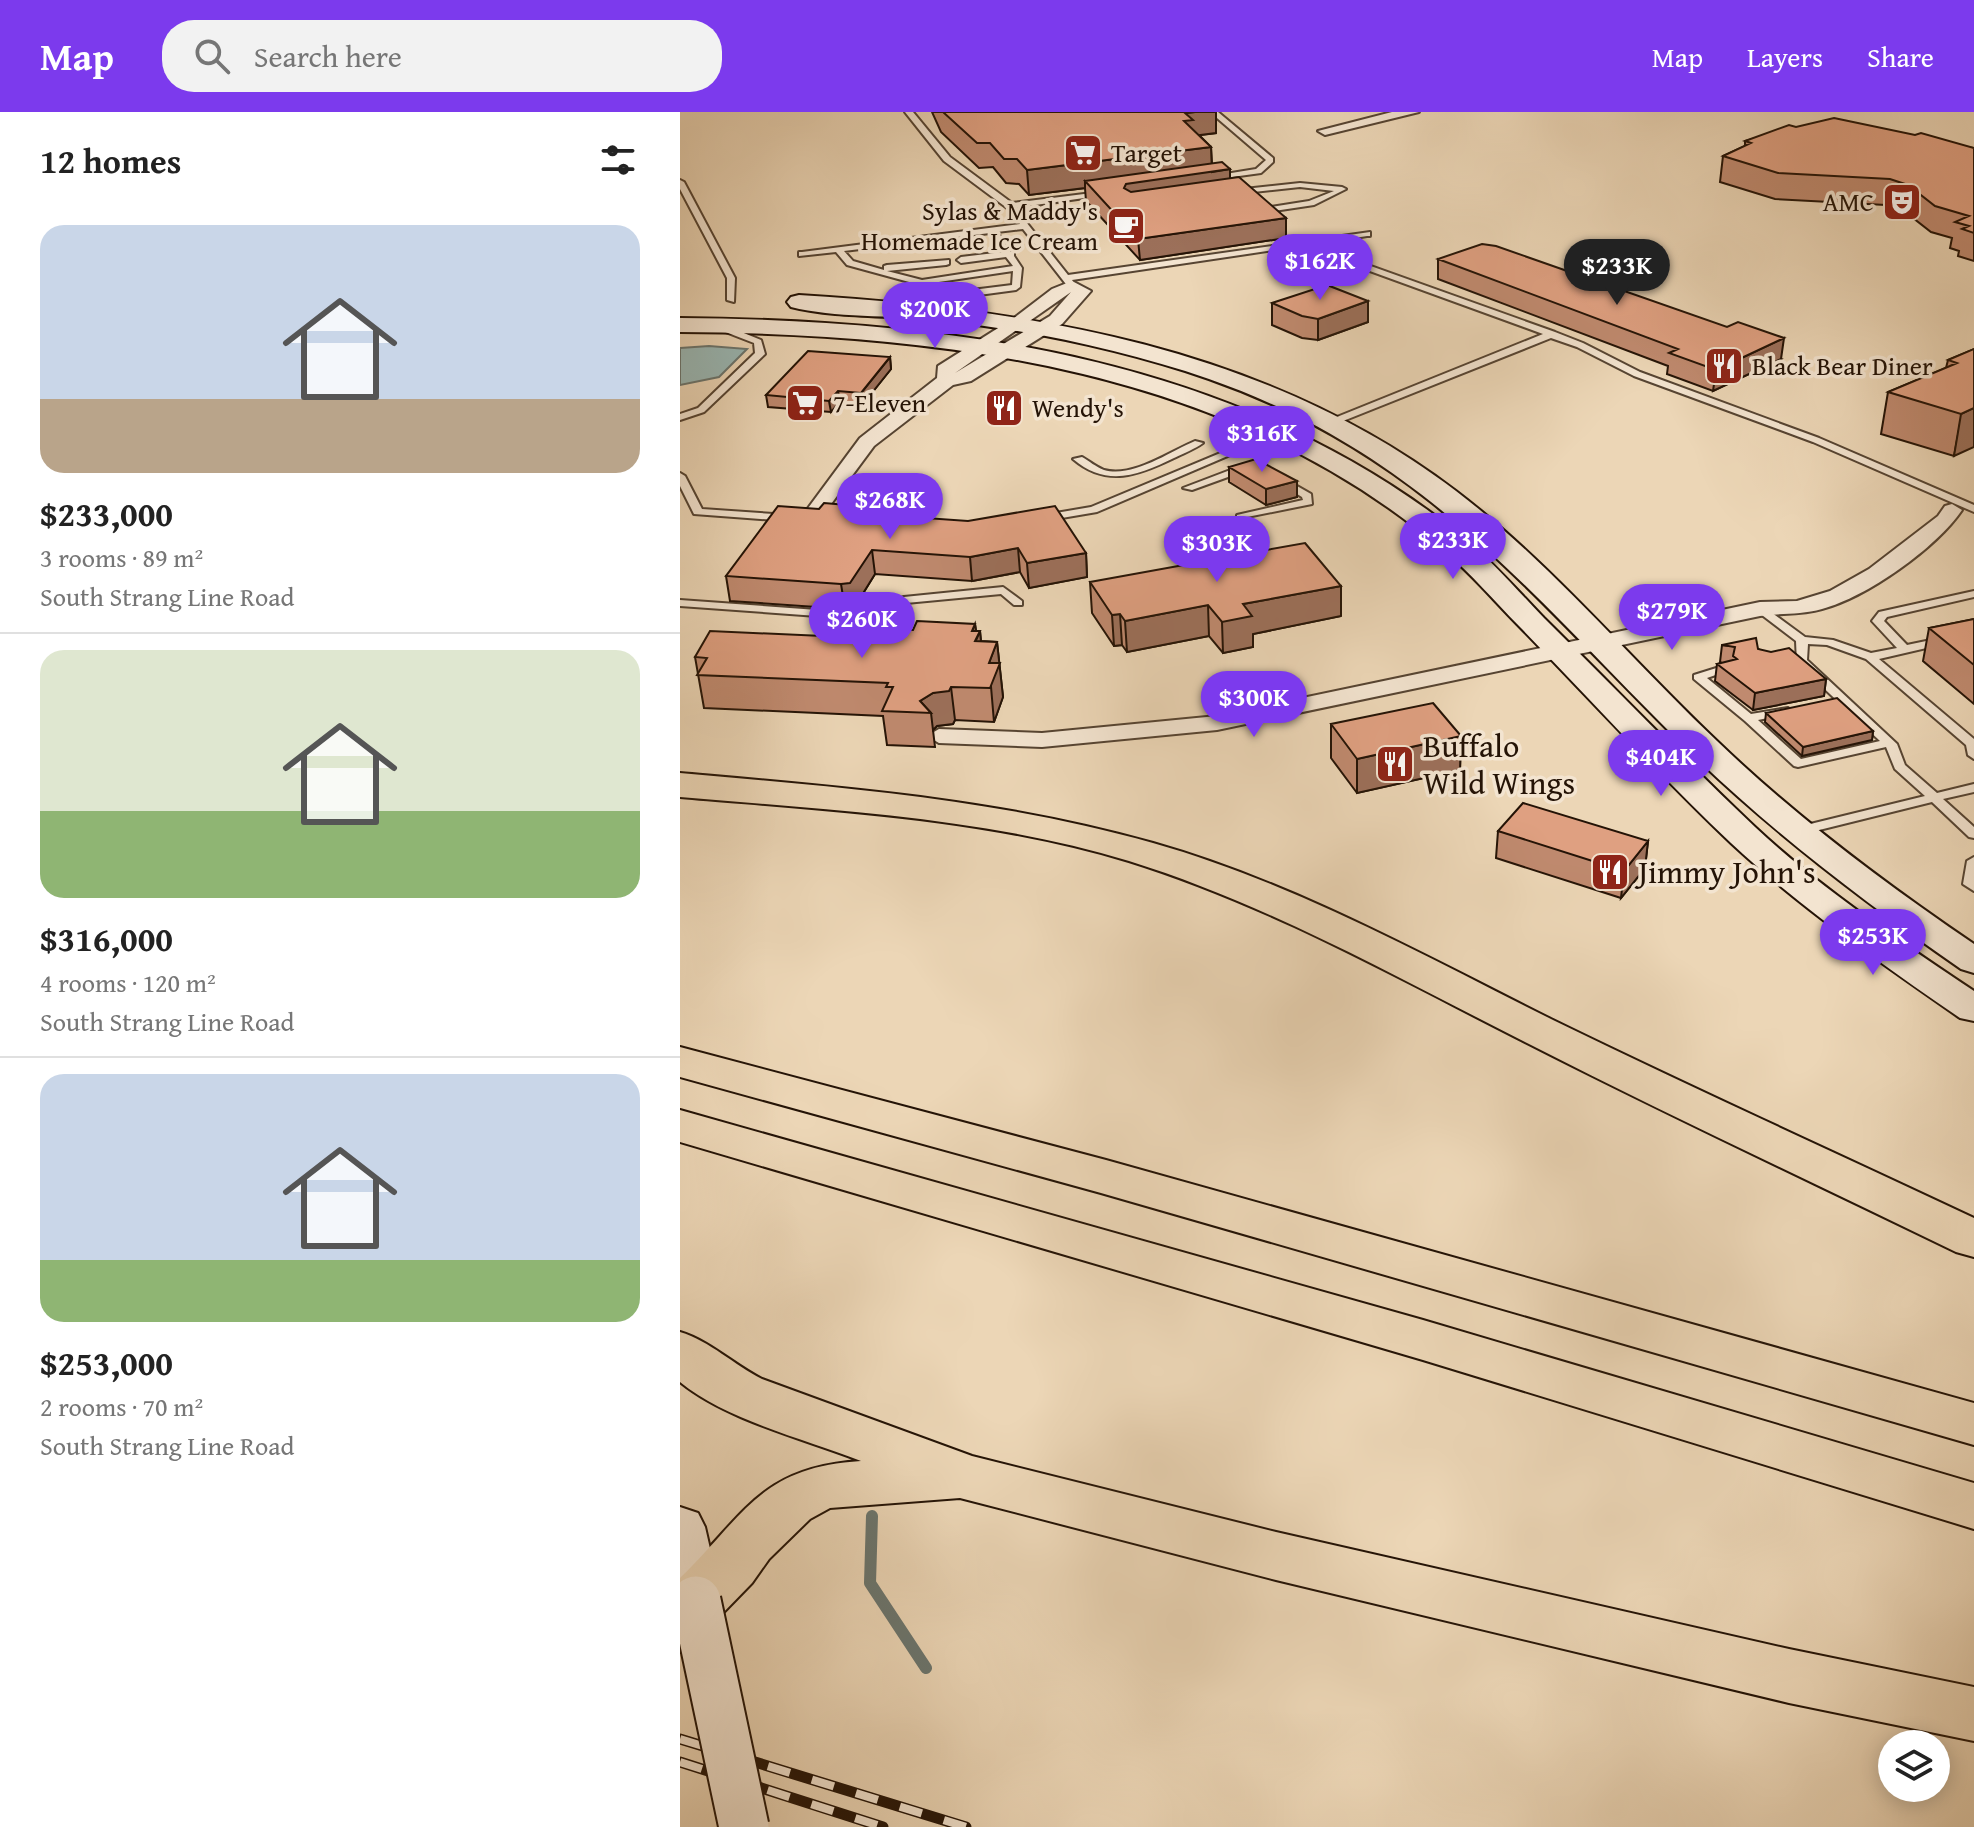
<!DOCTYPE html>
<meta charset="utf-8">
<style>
:root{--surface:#fff;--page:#f2f2f2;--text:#222;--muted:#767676;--line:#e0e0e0;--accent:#7c3aed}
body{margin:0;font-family:"Gentium Book Plus",serif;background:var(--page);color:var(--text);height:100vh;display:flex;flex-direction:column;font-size:30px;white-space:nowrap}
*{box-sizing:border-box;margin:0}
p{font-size:26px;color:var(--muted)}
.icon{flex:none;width:44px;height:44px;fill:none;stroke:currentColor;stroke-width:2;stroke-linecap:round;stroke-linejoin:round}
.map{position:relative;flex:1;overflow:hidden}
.sheet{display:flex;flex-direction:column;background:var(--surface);width:680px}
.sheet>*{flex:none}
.buttons{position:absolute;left:1198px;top:1618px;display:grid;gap:16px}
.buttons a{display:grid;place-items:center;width:72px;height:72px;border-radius:50%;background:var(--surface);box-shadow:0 4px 20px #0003;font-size:40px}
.price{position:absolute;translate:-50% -68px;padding:0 18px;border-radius:28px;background:var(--accent);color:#fff;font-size:26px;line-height:52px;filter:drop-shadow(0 2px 4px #0008)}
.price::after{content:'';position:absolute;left:50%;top:48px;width:24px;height:18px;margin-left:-12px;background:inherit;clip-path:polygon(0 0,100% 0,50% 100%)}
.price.on{background:#222;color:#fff}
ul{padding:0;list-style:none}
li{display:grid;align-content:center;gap:16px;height:424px;padding:0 40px}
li+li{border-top:2px solid var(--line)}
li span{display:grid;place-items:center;height:248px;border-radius:24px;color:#555}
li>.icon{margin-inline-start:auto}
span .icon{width:144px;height:144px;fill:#fffc;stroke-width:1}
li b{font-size:34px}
h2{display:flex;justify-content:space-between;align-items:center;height:96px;padding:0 40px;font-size:34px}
header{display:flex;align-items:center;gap:48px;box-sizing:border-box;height:112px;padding:0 40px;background:var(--accent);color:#fff}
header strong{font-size:38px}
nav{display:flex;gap:44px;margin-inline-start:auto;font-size:28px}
.search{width:560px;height:72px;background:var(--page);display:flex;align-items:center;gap:20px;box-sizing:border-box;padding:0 28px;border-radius:32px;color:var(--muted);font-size:30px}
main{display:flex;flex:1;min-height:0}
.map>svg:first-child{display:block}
</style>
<header>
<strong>Map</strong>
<div class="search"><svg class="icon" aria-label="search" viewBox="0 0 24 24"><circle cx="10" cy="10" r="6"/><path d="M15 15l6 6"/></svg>Search here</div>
<nav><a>Map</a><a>Layers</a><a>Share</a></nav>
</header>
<main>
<section class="sheet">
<h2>12 homes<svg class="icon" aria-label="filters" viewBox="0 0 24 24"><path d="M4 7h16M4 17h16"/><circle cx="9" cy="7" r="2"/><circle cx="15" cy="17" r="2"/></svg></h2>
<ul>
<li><span style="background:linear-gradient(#c9d6e8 70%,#b9a48a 0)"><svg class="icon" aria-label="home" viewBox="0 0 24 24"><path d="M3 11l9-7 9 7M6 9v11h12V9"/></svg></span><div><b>$233,000</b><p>3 rooms · 89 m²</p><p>South Strang Line Road</p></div></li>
<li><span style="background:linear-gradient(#dfe7d0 65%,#8fb573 0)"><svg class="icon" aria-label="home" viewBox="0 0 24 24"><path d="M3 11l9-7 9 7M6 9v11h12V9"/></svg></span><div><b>$316,000</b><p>4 rooms · 120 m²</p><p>South Strang Line Road</p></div></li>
<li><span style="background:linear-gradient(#c9d6e8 75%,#8fb573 0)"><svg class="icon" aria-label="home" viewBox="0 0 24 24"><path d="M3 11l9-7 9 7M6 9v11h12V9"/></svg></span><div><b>$253,000</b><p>2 rooms · 70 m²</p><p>South Strang Line Road</p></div></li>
</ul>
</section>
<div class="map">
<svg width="1294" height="1715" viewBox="0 0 1294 1715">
<rect width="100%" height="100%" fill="#ecd6b6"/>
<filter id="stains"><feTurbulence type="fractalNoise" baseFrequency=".0025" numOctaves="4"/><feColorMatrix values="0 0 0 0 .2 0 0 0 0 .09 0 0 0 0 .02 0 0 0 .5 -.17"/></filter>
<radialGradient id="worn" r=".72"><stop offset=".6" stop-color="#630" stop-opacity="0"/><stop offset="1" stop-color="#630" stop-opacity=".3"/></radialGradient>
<path fill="#9ab8b5" stroke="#6b766f" stroke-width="2" d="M29,234L67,237L39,265L0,273V236Z"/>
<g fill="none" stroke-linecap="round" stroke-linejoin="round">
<path stroke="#6b766f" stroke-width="12" d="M192,1404L190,1471L246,1556"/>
<g stroke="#564432" stroke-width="4">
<path id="lane" d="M225,0H233L270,45L332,91L428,79L429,81L425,83L335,96L388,163L690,120V124H687L632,133L875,220L903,231L960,260L1139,326L1294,393V400L1133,330L954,264L897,235L871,226L653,313H647V309L863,222L621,134L392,168L396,174L392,177L389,176L343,117L317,120L331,140H334V144L342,156L340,175L336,178L284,185L167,153L156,140L119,144V140H122L340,112L327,96L264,49ZM310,121L323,140L281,145L277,148L281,151L326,145L333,154L242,168L207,159L266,153L269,152V148L207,153L204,154V158L173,149L164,139ZM333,159L332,173L284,179L252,171Z
M530,0H538L593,46V50L581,61L530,68V64H533L576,57L586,48Z
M0,68L4,70L55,166L54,190L47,188V166L0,77Z
M620,71L662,75L666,77L634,93L594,99L590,97L591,95L629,89L654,79L620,75L555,82L551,80L555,78Z
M43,215H49L81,228L85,242L24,300L0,308V302L18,296L75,241L74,231L43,219Z
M598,317L606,319L417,400L364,409L359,406L364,403L411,395Z
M515,329L523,331C515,337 504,341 494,346C459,363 427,376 393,347L402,345C409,349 416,355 424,358C453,366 489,340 515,329Z
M566,352L571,355L570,357L512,378L503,376Z
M0,361L5,364L22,397L109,403L114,406L109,409L14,402L0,374Z
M603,366L631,382L632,392L557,407V403L623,388L622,385L599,371L598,369Z
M323,475L342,489V493H334L321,482L226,491L197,501L165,506L0,494V488L165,500L191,496L224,485Z
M1294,479V485L1207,505L1204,509L1227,533L1294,519V525L1199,547L1294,627V647L1288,643L1286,633L1186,547L1147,533L1128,532L1127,548L1217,632L1225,653L1257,681L1294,672V680L1263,687L1294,715V726L1289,725L1252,690L1119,723L1114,722L1113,719L1114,716L1245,684L1215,657L1206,635L1118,655L1114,654L1065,609L1014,567V563L1046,553L1050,554V558L1027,566L1071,602L1108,596V602L1078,608L1121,647L1200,629L1117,551L1116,529L1074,497L1080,494L1084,495L1125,525L1153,528L1191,541L1217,536L1192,509L1199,500Z
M1294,745V779L1283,772L1287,749Z"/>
</g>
<g stroke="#564432" stroke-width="4">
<path id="street" d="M712,0H739L645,23L638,19Z
M392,169L411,179L382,212L291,269L273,273L194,334L137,411H123L120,407L180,326L257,266L258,254L334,206L372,177ZM391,180L370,204L275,261Z
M1272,392L1282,398C1256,436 1187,485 1142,497C1121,503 1101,501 1080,504L537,618L362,635L259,631L247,624L259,617L362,621L537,604L1080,490L1117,489L1150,479L1189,457L1258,404L1265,394Z"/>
</g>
<g stroke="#241306" stroke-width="4">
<path id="secondary" d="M119,183C350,197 587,235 776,379C872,452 950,547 1037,629C1116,705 1204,771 1294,832V861L1281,857C1187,792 1096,723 1014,644C855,489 749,344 529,267C441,237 349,218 257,208C211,203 154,206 111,195L107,190L111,185Z
M0,206C276,208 561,246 783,425C812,449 838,479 864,506C934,575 1003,647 1075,715C1138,774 1222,831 1294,879V909L1280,906C1202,852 1121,796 1051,731C978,662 909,586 839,514C814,489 791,461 764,439C552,257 268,222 0,220Z
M0,1395L18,1401L25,1415L42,1489L34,1504L16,1511L0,1505Z"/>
</g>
<g stroke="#241306" stroke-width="4">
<path id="highway" d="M0,661C159,675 319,687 473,731C614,771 743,843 873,908C1012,976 1154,1040 1294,1106V1145L1276,1140C1134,1071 990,1004 849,932C718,866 590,793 449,749C304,705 150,698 0,685Z
M0,935L426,1048L1294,1291V1333L421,1081L0,965Z
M0,998L743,1208L1294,1371V1417L743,1248L0,1030Z
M0,1220C30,1229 54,1253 82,1267L292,1344L596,1420L1109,1537L1294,1575V1629L1109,1591L596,1468L280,1386L150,1396L130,1407L89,1447L72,1471L37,1507L16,1514L0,1509V1466C65,1403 80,1355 181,1349C125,1327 46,1308 0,1270Z"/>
</g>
<use href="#lane" fill="#f3e4d0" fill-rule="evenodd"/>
<use href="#street" fill="#f3e4d0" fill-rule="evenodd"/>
<use href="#secondary" fill="#f3e4d0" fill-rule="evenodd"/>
<use href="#highway" fill="#ecd6b6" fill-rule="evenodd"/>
<g stroke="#241306" stroke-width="11">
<path id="rail" d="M0,1627L286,1715
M0,1650L203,1715"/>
</g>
<use href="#rail" stroke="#f3e4d0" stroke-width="8" stroke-dasharray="23" stroke-linecap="butt"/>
<g stroke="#241306" stroke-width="53" stroke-linecap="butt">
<path id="secondary-bridge" d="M16,1489L64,1715"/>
</g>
<use href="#secondary-bridge" stroke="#f3e4d0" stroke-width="49"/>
</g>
<path fill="#c08a6f" stroke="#241306" stroke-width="2" d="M252,0H536V21L519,23L531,35L532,52L550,57V66L606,106V126L460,148L406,89L405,76L349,83L339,72L326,71L313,55L299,56L261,20Z
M1116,15L1294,36V149L1278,144L1279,139L1270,136L1272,126L1251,120L1224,99L1206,93L1095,87L1040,70L1043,44L1065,34V29Z
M758,147L1101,247L1033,279L987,262L988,254L758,167Z
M688,189V210L638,228L622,226L592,213V191Z
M1294,237L1274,344L1201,322L1208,280L1266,256L1268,248Z
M210,245L211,257L183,292L160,290L151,300L88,295L86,283Z
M549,355L617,369V385L586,393L549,370Z
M180,401L406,441L407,465L349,476L340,460L292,469L195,462L174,496L165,497L50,489L46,464Z
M410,470L661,504L573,522V535L543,541L529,524L447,540L442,533L434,534L412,501Z
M1294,507V592L1243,549L1249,516Z
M295,512L296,519H300L301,529L317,530L323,585L314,610L275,608L273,612L257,614L253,618L255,635L207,633L203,604L24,596L15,545L187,526L233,518Z
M1042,533L1078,537L1146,567L1144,584L1073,598L1035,569L1037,552L1042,551L1040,550Z
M1086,601L1193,619L1192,628L1122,644L1085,610Z
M651,612L781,624L780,658L677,681L651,646Z
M818,719L968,729L965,756L941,786L816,746Z"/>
<path fill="#9c705a" stroke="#241306" stroke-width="2" d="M515,0H536V21L513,24L505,33V1Z
M531,35L532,60L550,57V76L448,92L405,69V76L349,83L347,58Z
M606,106V126L460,148L458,127Z
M688,189V210L638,228V207Z
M1104,226L1101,247L1033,279L1036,258Z
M210,245L211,257L183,292L181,281Z
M158,279L160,290L151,300L149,289Z
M1294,296V335L1274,344L1281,302Z
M617,369V385L586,393V377Z
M338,436L340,460L292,469L290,445Z
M192,438L195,462L174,496L165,497L161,472Z
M406,441L407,465L349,476L347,451Z
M661,474V504L573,522V535L543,541L542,510L563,492Z
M528,493L529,524L447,540L445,509Z
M440,502L442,533L434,534L432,503Z
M295,512L297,526L300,519L303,552L292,519Z
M317,530L323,585L314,610L309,551Z
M1146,567L1144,584L1073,598L1075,581Z
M271,575L275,608L273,612L257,614L253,618L251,601L240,589L253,581Z
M1193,619L1192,628L1122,644L1123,635Z
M781,624L780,658L677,681V647Z
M968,729L965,756L941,786L944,759Z"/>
<path fill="#dfa081" stroke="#241306" stroke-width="2" d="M263,0H515L505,1L513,8L504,9L531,35L347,58L337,47H324L310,31H297Z
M1154,6L1235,23L1241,21L1294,36V121L1282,117L1289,114L1275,110L1289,104L1255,94L1228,73L1210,67L1098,61L1043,44L1071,31L1065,29L1109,13L1116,15Z
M542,50L550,57L446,72L444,76L451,80L559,65L606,106L458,127L405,69Z
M802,132L816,134L1047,215L1058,210L1104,226L1036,258L989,241L998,237L758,147Z
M647,173L688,189L638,207L622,204L592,191Z
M1294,237V296L1281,302L1208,280L1277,251L1268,248Z
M128,239L210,245L181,281L158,279L149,289L86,283Z
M576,347L617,369L586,377L549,355Z
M144,391L179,394L174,401L288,409L375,394L406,441L347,451L338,436L290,445L192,438L170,471L161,472L46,464L98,394L139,397Z
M625,431L661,474L563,492L572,504L542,510L528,493L445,509L440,502L432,503L410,470Z
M1294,507V553L1249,516Z
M237,509L295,512L292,519H300L295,529L317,530L309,551H320L310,576L271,575L269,579L253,581L240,589L251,601L202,599L213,575H206L208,571L17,563L27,546L15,545L30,519L187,526L192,516L233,518Z
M1076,526L1078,537L1091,540L1109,536L1146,567L1075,581L1037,552L1057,547L1053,544L1055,535L1042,533Z
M1157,586L1193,619L1123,635L1086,601Z
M753,591L781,624L677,647L651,612Z
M843,691L968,729L944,759L818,719Z"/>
<defs>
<g id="supermarket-square" transform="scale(2)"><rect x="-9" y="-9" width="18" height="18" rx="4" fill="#8f2418" stroke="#f3e4d0"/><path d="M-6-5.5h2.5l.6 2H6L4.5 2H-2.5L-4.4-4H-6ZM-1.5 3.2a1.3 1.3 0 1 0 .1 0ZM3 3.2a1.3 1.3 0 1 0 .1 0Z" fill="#fff"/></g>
<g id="theatre-square" transform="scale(2)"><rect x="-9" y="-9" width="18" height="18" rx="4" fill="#8f2418" stroke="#f3e4d0"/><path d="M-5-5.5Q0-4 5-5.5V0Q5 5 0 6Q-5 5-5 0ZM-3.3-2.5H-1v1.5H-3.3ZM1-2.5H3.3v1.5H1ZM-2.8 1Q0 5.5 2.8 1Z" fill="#fff"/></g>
<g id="cafe-square" transform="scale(2)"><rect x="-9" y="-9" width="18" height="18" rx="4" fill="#8f2418" stroke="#f3e4d0"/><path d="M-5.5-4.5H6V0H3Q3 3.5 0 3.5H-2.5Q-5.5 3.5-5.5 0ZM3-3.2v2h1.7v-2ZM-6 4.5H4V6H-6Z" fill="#fff"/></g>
<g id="restaurant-square" transform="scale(2)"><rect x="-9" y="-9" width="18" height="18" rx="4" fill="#8f2418" stroke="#f3e4d0"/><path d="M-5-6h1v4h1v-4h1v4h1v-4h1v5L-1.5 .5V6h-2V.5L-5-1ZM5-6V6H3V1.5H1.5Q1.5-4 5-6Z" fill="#fff"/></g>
</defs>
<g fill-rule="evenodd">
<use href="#supermarket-square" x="403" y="41"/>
<use href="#theatre-square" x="1222" y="90"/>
<use href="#cafe-square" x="446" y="114"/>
<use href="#restaurant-square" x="1044" y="254"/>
<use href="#supermarket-square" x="125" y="291"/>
<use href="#restaurant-square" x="324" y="296"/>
<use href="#restaurant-square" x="715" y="652"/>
<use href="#restaurant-square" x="930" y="760"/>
</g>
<g text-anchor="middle" stroke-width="7" stroke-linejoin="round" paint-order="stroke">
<g font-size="26" fill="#241306" stroke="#f3e4d0" text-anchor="start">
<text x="431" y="50">Target</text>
<text x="1194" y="99" text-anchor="end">AMC</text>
<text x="418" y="108" text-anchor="end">Sylas &amp; Maddy's<tspan x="418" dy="30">Homemade Ice Cream</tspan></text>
<text x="1072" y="263">Black Bear Diner</text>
<text x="153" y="300">7-Eleven</text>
<text x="352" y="305">Wendy's</text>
</g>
<g font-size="32" fill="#241306" stroke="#f3e4d0" text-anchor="start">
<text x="743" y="645">Buffalo<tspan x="743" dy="37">Wild Wings</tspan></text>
<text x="958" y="771">Jimmy John's</text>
</g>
</g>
<rect width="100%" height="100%" filter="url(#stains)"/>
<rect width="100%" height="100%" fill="url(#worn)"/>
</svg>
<div class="buttons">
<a><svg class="icon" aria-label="layers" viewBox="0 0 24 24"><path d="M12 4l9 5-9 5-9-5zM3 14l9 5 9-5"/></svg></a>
</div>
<b class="price" style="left:640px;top:190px">$162K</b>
<b class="price on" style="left:937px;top:195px">$233K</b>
<b class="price" style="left:255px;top:238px">$200K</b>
<b class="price" style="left:582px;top:362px">$316K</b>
<b class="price" style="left:210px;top:429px">$268K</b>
<b class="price" style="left:773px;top:469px">$233K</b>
<b class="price" style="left:537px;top:472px">$303K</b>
<b class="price" style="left:992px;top:540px">$279K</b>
<b class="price" style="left:182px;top:548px">$260K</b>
<b class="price" style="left:574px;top:627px">$300K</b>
<b class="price" style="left:981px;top:686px">$404K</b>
<b class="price" style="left:1193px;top:865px">$253K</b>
</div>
</main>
